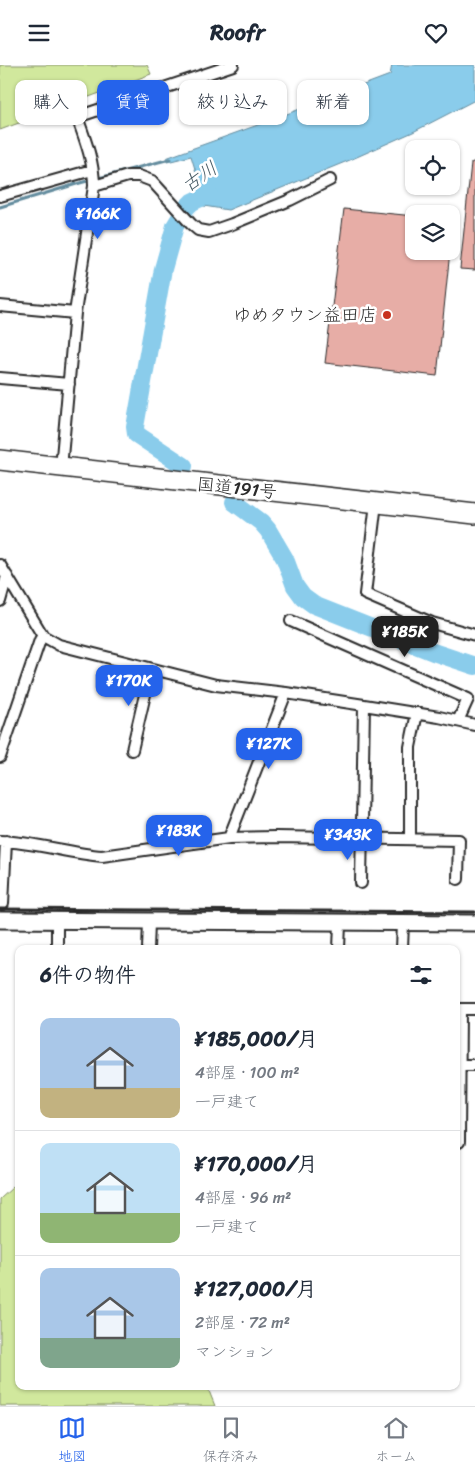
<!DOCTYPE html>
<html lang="ja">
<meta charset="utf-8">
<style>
:root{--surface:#fff;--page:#f2f2f3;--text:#1f2937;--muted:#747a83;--line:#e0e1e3;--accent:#2563eb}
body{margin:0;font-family:Sriracha,"Klee One",sans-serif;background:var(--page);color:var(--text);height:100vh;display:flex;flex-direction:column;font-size:19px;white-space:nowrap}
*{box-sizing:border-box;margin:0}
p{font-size:16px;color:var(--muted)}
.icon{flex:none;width:28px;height:28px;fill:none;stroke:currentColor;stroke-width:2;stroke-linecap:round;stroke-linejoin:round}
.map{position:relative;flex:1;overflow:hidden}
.drawer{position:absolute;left:15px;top:880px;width:445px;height:445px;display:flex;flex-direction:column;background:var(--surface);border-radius:10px;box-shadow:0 1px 4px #0004}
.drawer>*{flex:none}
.guide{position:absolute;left:15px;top:15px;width:445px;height:45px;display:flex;gap:10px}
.controls{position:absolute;left:405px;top:75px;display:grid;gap:10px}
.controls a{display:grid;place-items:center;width:55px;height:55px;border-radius:10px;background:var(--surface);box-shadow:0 1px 4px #0004;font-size:25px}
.price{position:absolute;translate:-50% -42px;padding:0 11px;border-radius:10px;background:var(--accent);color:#fff;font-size:16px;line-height:32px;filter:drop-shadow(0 1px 2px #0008)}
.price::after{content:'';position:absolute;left:50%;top:30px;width:15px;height:11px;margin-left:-8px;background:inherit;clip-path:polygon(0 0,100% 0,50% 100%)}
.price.selected{background:#222;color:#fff}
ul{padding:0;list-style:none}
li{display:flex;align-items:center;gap:15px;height:125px;padding:0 25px}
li+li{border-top:1px solid var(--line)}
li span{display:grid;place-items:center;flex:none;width:140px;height:100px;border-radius:10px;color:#555}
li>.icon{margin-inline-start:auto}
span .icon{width:60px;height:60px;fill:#fffc;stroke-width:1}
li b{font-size:21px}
h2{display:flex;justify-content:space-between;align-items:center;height:60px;padding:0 25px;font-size:21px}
.chip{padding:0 18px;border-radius:10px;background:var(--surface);box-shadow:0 1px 4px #0004;font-size:18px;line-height:45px}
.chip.selected{background:var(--accent);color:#fff}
header{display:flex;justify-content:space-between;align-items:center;height:65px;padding:0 25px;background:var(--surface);font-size:22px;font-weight:700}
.tab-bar{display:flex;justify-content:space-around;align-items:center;height:70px;border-top:1px solid var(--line);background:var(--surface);font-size:14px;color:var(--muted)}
.tab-bar a{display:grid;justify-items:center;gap:2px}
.tab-bar .selected{color:var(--accent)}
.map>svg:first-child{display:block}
</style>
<header><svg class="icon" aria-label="menu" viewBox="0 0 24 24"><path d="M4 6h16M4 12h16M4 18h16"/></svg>Roofr<svg class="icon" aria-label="heart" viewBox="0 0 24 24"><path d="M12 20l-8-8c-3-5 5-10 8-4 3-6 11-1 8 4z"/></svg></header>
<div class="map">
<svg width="475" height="1341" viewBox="0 0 475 1341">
<rect width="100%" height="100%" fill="#fff"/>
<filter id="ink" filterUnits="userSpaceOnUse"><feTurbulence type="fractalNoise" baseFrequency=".02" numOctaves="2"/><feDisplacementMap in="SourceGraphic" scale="10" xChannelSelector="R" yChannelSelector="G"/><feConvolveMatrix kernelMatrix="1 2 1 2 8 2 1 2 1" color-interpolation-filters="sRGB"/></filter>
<g filter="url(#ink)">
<path fill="#d1e89d" stroke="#7e8a64" d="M0,0H147L151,9L0,65Z
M13,1122H19V1321H207L215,1341H0V1134Z"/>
<path fill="#8acceb" stroke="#648c9e" d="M392,0H475V35L413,67L350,95L228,145L198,140L192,144L185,136L202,127L191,91L167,97L166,93L255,61L390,10Z"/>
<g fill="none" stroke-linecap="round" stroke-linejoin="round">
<path stroke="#648c9e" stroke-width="3" d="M0,142L80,118L170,94"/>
<path stroke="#8acceb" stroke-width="18" d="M184,401L136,369L135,362L163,204L175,161L186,143L192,137L209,129
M234,437L261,457L268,465L285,494L295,521L303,532L314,540L433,587L475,601"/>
</g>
<path fill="#e7ada6" stroke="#2b2b2b" d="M475,96V205L460,204L471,98Z
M344,144L414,151V186H450L437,311L325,298Z"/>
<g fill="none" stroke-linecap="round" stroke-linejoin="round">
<g stroke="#2b2b2b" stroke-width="14">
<path id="street" d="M94,121L128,111H139L152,116L191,159L198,165L209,167L232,159L290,135L330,115
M0,131L92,105
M0,241L75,248
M0,313L69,319
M61,403L75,248L94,121C94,97 85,74 77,52L233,0
M376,438L365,529L432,558L475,570
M0,500L43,571L59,580L216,620L286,628L364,640L439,652L475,660
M0,536L7,511
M291,556L468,634L458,656
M132,685L151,604
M0,692L40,575L43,571
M229,773L286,628
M410,774V682L417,648
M0,776C34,777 68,788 102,791L229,773L276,772L459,775L458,814
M361,818L364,640
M0,839H3L6,776
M57,884V856
M148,884L149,857
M339,884L340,858
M402,884L403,858
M460,1000H475
M459,1077L460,944H475"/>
</g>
<g stroke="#2b2b2b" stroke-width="19">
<path id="secondary" d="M0,855L475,858"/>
</g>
<g stroke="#2b2b2b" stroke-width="22">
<path id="highway" d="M0,395L475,449"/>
</g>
<use href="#street" stroke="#fff" stroke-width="10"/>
<use href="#secondary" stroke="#fff" stroke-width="15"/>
<use href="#highway" stroke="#fff" stroke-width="19"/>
<path stroke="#2b2b2b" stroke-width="3" d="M0,844L475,847"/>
</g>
</g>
<circle fill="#c8321e" stroke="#fff" stroke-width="2" cx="387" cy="250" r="5"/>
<g text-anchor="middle" stroke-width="5" stroke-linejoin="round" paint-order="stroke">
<g font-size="18" fill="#2b2b2b" stroke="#fff" text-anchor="end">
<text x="377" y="256">ゆめタウン益田店</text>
</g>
<g font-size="18" fill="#2b2b2b" stroke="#fff">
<text transform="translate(237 423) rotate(6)" y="6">国道191号</text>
</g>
<g font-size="19" font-style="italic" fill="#485b65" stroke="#fff">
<text transform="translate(199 111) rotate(-34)" y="7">古川</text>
</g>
</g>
</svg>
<div class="controls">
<a><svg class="icon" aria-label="locate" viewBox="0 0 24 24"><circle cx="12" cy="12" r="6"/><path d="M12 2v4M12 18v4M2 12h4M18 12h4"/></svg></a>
<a><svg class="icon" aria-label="layers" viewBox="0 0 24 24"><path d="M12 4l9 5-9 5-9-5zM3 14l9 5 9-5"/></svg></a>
</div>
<b class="price" style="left:98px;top:175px">¥166K</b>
<b class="price selected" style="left:405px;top:593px">¥185K</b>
<b class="price" style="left:129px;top:642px">¥170K</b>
<b class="price" style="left:269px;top:705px">¥127K</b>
<b class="price" style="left:179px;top:792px">¥183K</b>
<b class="price" style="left:348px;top:796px">¥343K</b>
<div class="guide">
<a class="chip">購入</a>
<a class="chip selected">賃貸</a>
<a class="chip">絞り込み</a>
<a class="chip">新着</a>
</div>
<section class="drawer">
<h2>6件の物件<svg class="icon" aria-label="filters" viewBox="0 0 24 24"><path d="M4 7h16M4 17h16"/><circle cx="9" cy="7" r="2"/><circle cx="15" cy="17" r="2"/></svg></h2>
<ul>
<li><span style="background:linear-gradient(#a9c7e8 70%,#c2b280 0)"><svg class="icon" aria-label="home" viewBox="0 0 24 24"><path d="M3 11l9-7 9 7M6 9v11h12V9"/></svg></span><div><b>¥185,000/月</b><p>4部屋 · 100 m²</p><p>一戸建て</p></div></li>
<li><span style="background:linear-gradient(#bfe0f5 70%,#8fb573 0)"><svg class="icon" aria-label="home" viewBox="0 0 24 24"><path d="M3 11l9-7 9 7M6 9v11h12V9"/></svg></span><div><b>¥170,000/月</b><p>4部屋 · 96 m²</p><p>一戸建て</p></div></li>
<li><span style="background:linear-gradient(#a9c7e8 70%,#7fa58c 0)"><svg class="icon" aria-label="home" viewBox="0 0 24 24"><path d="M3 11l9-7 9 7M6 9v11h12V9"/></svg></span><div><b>¥127,000/月</b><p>2部屋 · 72 m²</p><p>マンション</p></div></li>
</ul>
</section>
</div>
<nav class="tab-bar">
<a class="selected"><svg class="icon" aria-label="map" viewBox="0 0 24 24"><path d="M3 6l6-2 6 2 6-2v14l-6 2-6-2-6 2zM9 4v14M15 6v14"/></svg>地図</a>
<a><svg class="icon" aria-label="saved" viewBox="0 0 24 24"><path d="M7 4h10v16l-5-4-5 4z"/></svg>保存済み</a>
<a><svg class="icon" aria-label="home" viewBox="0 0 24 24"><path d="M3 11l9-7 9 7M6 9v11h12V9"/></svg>ホーム</a>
</nav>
